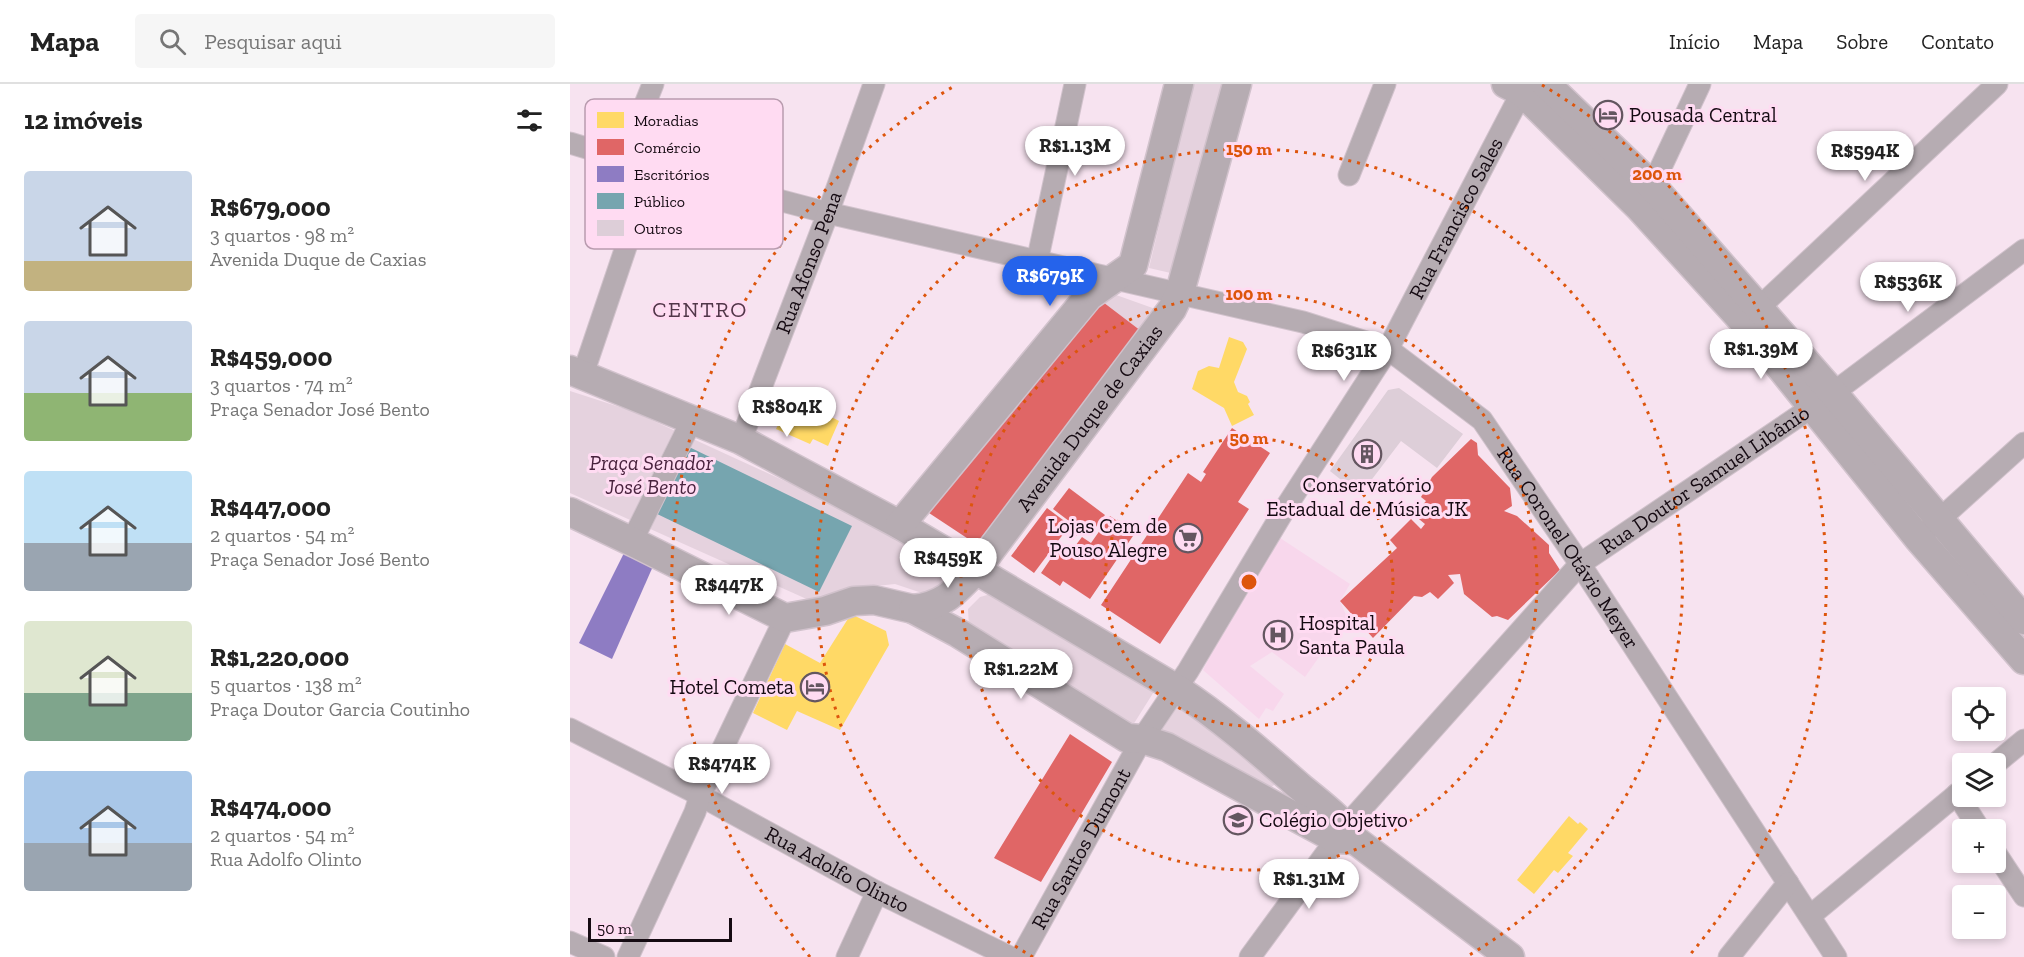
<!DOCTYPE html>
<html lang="pt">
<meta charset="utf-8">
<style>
:root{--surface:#fff;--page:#f6f6f6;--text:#222;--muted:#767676;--line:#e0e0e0;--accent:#2563eb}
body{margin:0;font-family:"Zilla Slab",serif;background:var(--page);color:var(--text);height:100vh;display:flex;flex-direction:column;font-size:22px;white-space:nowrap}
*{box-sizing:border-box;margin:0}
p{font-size:20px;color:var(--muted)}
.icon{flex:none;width:33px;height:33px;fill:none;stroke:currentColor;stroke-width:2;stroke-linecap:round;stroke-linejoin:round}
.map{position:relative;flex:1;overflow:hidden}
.details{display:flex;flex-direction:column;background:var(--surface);width:570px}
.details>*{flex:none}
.controls{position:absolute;left:1382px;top:603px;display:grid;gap:12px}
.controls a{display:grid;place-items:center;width:54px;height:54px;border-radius:6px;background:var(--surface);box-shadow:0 3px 9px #0003;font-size:30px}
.scale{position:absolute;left:18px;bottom:15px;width:144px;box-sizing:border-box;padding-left:6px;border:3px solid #150a12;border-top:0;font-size:16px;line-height:21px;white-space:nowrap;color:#150a12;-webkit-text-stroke:4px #ffdbf2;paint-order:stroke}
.price{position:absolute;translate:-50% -51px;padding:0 14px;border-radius:21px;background:#fff;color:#222;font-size:20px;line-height:39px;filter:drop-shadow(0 2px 3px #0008)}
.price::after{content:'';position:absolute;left:50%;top:36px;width:18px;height:14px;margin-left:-9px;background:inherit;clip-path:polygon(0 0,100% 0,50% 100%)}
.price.on{background:var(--accent);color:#fff}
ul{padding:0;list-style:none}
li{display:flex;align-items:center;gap:18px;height:150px;padding:0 24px}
li span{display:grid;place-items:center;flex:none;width:168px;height:120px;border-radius:6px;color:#555}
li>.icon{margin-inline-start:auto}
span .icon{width:72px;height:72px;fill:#fffc;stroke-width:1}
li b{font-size:26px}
h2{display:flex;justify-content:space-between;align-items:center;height:72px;padding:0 24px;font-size:26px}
header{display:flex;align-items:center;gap:36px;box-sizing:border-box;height:84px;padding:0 30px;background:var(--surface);border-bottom:2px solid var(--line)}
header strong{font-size:28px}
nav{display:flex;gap:33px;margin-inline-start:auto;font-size:21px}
.search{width:420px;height:54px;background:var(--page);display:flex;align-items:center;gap:15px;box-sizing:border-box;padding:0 21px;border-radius:6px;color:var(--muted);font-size:22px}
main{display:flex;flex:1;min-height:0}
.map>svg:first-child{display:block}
</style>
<header>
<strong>Mapa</strong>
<div class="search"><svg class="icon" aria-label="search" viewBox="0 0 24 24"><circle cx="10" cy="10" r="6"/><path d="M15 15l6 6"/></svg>Pesquisar aqui</div>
<nav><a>Início</a><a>Mapa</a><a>Sobre</a><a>Contato</a></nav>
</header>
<main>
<section class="details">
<h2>12 imóveis<svg class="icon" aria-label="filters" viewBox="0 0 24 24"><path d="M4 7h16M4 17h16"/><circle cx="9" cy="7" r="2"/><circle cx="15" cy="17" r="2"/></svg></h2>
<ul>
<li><span style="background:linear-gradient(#c9d6e8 75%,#c2b280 0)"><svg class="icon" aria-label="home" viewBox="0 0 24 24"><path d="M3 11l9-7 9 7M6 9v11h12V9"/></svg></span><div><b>R$679,000</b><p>3 quartos · 98 m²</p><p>Avenida Duque de Caxias</p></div></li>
<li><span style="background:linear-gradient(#c9d6e8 60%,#8fb573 0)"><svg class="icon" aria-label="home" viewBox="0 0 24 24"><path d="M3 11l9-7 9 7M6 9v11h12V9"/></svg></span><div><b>R$459,000</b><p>3 quartos · 74 m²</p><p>Praça Senador José Bento</p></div></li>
<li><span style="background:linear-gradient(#bfe0f5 60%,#9aa5b1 0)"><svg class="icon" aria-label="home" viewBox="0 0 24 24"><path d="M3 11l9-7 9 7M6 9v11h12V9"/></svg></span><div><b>R$447,000</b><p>2 quartos · 54 m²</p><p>Praça Senador José Bento</p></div></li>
<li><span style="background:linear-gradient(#dfe7d0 60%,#7fa58c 0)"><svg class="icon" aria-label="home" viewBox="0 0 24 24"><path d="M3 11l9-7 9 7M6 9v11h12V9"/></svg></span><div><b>R$1,220,000</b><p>5 quartos · 138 m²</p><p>Praça Doutor Garcia Coutinho</p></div></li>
<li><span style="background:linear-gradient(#a9c7e8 60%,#9aa5b1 0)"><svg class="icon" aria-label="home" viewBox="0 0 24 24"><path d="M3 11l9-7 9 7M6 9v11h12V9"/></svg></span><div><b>R$474,000</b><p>2 quartos · 54 m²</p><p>Rua Adolfo Olinto</p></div></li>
</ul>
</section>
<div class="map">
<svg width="1454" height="873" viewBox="0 0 1454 873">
<rect width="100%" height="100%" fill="#f7e3f0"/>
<path fill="#f8d7ec" d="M701,448L780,500L770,517L777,533L735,593L702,568L680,582L714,610L703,627L696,624L689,635L633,586Z"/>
<path fill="#e5d2de" d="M623,0H655L605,190L579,184Z
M535,207L591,227L575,250L529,215Z
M0,307L62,327L276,425L365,478L373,490L371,501L364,508H349L325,500L277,505L241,517L0,409Z
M428,508L585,606L563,641L399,543L398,525L410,513Z
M608,612L706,689L704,701L694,709L584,648Z"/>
<path fill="#ffd966" d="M659,253L673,258L677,265L664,298L668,308L677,312L680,318L678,320L684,331L662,342L654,324L622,305L628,287L639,282L649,284Z
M222,309L254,324L252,328L269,337L258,362L243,355L240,360L206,345L210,337L193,329L201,310L218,318Z
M281,530L316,547L319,561L270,646L227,627L217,646L183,629L215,560L250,579Z
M999,732L1008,740L1010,738L1018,745L998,769L1003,772L988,789L984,786L964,810L947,796Z"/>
<path fill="#e06666" d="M529,215L575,250L406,460L356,427Z
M662,344L700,369L668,418L679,425L590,560L531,521L618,389L631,398L636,390L633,388Z
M901,355L907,359L908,371L940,404L942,422L934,427L947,432L979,461V469L990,486L938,536L927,532L922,533L894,510L890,490L878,491L884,499L868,515L860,508L852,513L844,512L803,554L770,517L827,464L820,456L841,435L851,445L855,440L844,431L856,417L851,413L862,393Z
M499,404L535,431L519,452L483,425Z
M477,424L509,448L503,456L494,449L464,489L441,472Z
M540,432L565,449L520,515L493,497L490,502L471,489L486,467L496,474L512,453L521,459Z
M500,650L542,678L471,798L424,774Z"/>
<path fill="#8e7cc3" d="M54,469L84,480L42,575L9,559Z"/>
<path fill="#76a5af" d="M115,361L282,442L249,508L83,428Z"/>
<path fill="#ddced8" d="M829,304L893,350L867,384L831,357L790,411L760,387L818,306Z"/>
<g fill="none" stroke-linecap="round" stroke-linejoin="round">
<g stroke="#d1c2cc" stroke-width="23">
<g id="street">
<path id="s1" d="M0,59L53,75L258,129L733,238L818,265L912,336L1010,480L1266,873"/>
<path d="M53,75L83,0"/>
<path d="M779,91L815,0"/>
<path d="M1077,113L1130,0"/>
<path d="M467,178L505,0"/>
<path d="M1178,234L1427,0"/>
<path d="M13,290L83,83"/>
<path id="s2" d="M171,356L258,129L304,0"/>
<path d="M1360,444L1454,359"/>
<path d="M62,457L122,336"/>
<path id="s3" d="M0,645L120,706L307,808L440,873"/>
<path d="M1425,680L1454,656"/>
<path d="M1387,710L1410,746"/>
<path d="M1425,768L1454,812"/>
<path d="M1240,832L1392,706"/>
<path d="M0,858L34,873"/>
<path d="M58,873L125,728L130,712L215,534"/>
<path d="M277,873L307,808"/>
<path id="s4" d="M451,873L572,655L618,587L716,423L818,265L956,0"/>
<path id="s5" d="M680,873L776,742L1010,480L1263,309L1454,166"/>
<path d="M1159,873L1218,799"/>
</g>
</g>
<g stroke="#d1c2cc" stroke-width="31">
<g id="secondary">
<path d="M936,0L952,8L1070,124L1174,238L1348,454L1454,576"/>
<path d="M976,0L1083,103L1263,309L1454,536"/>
<path d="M0,286L171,356L330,441L607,605C650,633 690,668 729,702C749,719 771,734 785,756L940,873"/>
<path d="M0,428L67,460L215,534L255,527L284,517L304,516L343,525L388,549L557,654L572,655L597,663L766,755L785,756"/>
<path d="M330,441L519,212L563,181L609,0"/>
<path id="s6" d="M343,525C373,522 385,508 405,487L602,225L610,208L667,0"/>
</g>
</g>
<use href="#street" stroke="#b6acb2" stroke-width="21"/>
<use href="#secondary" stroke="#b6acb2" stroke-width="28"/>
</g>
<g fill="none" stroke="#dd550c" stroke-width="3" stroke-dasharray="3 6">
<circle cx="679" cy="498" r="144"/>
<circle cx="679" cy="498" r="288"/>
<path d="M463 873A433 433 0 1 1 896 873"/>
<path d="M240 873A577 577 0 0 1 386 1M972 1A577 577 0 0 1 1118 873"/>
</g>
<defs>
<g id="hotel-ring" transform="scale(1.5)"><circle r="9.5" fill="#ffdbf2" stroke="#645660" stroke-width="1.5"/><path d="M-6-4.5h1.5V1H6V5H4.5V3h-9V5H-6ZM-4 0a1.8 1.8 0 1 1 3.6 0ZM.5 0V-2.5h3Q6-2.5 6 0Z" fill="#645660"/></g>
<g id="building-ring" transform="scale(1.5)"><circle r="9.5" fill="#ffdbf2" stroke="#645660" stroke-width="1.5"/><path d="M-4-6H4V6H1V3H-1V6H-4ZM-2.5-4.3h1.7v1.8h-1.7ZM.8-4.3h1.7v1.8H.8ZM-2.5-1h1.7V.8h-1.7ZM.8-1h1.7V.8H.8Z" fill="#645660"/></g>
<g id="supermarket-ring" transform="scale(1.5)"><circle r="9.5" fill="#ffdbf2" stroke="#645660" stroke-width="1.5"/><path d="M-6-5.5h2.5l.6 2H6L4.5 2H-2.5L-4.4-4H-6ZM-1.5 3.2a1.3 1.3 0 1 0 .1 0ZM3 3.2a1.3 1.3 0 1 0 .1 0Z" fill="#645660"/></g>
<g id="hospital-ring" transform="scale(1.5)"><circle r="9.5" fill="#ffdbf2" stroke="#645660" stroke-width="1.5"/><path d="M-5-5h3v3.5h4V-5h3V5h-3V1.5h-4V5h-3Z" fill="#645660"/></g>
<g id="school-ring" transform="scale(1.5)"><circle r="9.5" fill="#ffdbf2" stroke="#645660" stroke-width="1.5"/><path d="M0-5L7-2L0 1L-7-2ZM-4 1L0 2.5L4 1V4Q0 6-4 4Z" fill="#645660"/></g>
</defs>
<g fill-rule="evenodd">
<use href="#hotel-ring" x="1038" y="31"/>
<use href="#building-ring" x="797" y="370"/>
<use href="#supermarket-ring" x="618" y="454"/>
<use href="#hospital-ring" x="708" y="551"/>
<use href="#hotel-ring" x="245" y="603"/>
<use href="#school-ring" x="668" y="736"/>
</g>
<g text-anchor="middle" stroke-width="6" stroke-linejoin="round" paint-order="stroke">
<g font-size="21" fill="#150a12" stroke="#ffdbf2" text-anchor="start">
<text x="1059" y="38">Pousada Central</text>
<text x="797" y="408" text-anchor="middle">Conservatório<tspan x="797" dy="24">Estadual de Música JK</tspan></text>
<text x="597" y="449" text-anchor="end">Lojas Cem de<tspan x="597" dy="24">Pouso Alegre</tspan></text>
<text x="729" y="546">Hospital<tspan x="729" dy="24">Santa Paula</tspan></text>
<text x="224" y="610" text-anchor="end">Hotel Cometa</text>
<text x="689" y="743">Colégio Objetivo</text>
</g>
<g font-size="21" fill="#150a12" stroke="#ffdbf2">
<text dy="7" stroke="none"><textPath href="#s4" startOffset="858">Rua Francisco Sales</textPath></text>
<text dy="7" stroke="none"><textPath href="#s2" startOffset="190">Rua Afonso Pena</textPath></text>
<text dy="7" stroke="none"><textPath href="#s6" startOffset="266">Avenida Duque de Caxias</textPath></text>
<text dy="7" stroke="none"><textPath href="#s5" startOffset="664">Rua Doutor Samuel Libânio</textPath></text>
<text dy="7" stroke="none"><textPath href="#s1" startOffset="1116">Rua Coronel Otávio Meyer</textPath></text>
<text dy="7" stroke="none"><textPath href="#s4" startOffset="124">Rua Santos Dumont</textPath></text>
<text dy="7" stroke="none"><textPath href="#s3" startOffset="302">Rua Adolfo Olinto</textPath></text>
</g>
<g font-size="21" font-style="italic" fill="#48223d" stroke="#ffdbf2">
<text x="81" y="386">Praça Senador<tspan x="81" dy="24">José Bento</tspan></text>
</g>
<g font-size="22" letter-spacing="1.5" fill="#523649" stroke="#ffdbf2">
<text x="130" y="233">CENTRO</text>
</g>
</g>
<rect x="15" y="15" width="198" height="150" rx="9" fill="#ffdbf2" stroke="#b99caf" stroke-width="1.5"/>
<rect x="27" y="28" width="27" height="16" fill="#ffd966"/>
<rect x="27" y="55" width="27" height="16" fill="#e06666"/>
<rect x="27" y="82" width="27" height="16" fill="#8e7cc3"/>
<rect x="27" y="109" width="27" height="16" fill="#76a5af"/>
<rect x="27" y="136" width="27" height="16" fill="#ddced8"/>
<g font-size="16" fill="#150a12">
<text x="64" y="42">Moradias</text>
<text x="64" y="69">Comércio</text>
<text x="64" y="96">Escritórios</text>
<text x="64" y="123">Público</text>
<text x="64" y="150">Outros</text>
</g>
<circle cx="679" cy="498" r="9" fill="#dd550c" stroke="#ffdbf2" stroke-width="3"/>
<g font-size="18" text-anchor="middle" font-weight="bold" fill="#dd550c" stroke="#ffdbf2" stroke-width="6" stroke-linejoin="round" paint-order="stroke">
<text x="679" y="71">150 m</text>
<text x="1087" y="96">200 m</text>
<text x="679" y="216">100 m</text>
<text x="679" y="360">50 m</text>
</g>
</svg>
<div class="controls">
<a><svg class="icon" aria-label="locate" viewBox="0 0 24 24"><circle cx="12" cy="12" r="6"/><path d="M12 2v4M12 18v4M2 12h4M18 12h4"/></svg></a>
<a><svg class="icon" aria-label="layers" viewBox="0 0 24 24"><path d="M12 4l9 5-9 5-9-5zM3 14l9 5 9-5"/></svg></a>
<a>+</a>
<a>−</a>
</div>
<div class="scale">50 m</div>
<b class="price" style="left:505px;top:93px">R$1.13M</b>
<b class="price" style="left:1295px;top:98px">R$594K</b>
<b class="price on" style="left:480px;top:223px">R$679K</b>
<b class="price" style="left:1338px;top:229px">R$536K</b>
<b class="price" style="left:1191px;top:296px">R$1.39M</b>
<b class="price" style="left:774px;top:298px">R$631K</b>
<b class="price" style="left:217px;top:354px">R$804K</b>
<b class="price" style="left:378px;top:505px">R$459K</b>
<b class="price" style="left:159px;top:532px">R$447K</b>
<b class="price" style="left:451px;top:616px">R$1.22M</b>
<b class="price" style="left:152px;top:711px">R$474K</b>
<b class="price" style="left:739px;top:826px">R$1.31M</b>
</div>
</main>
